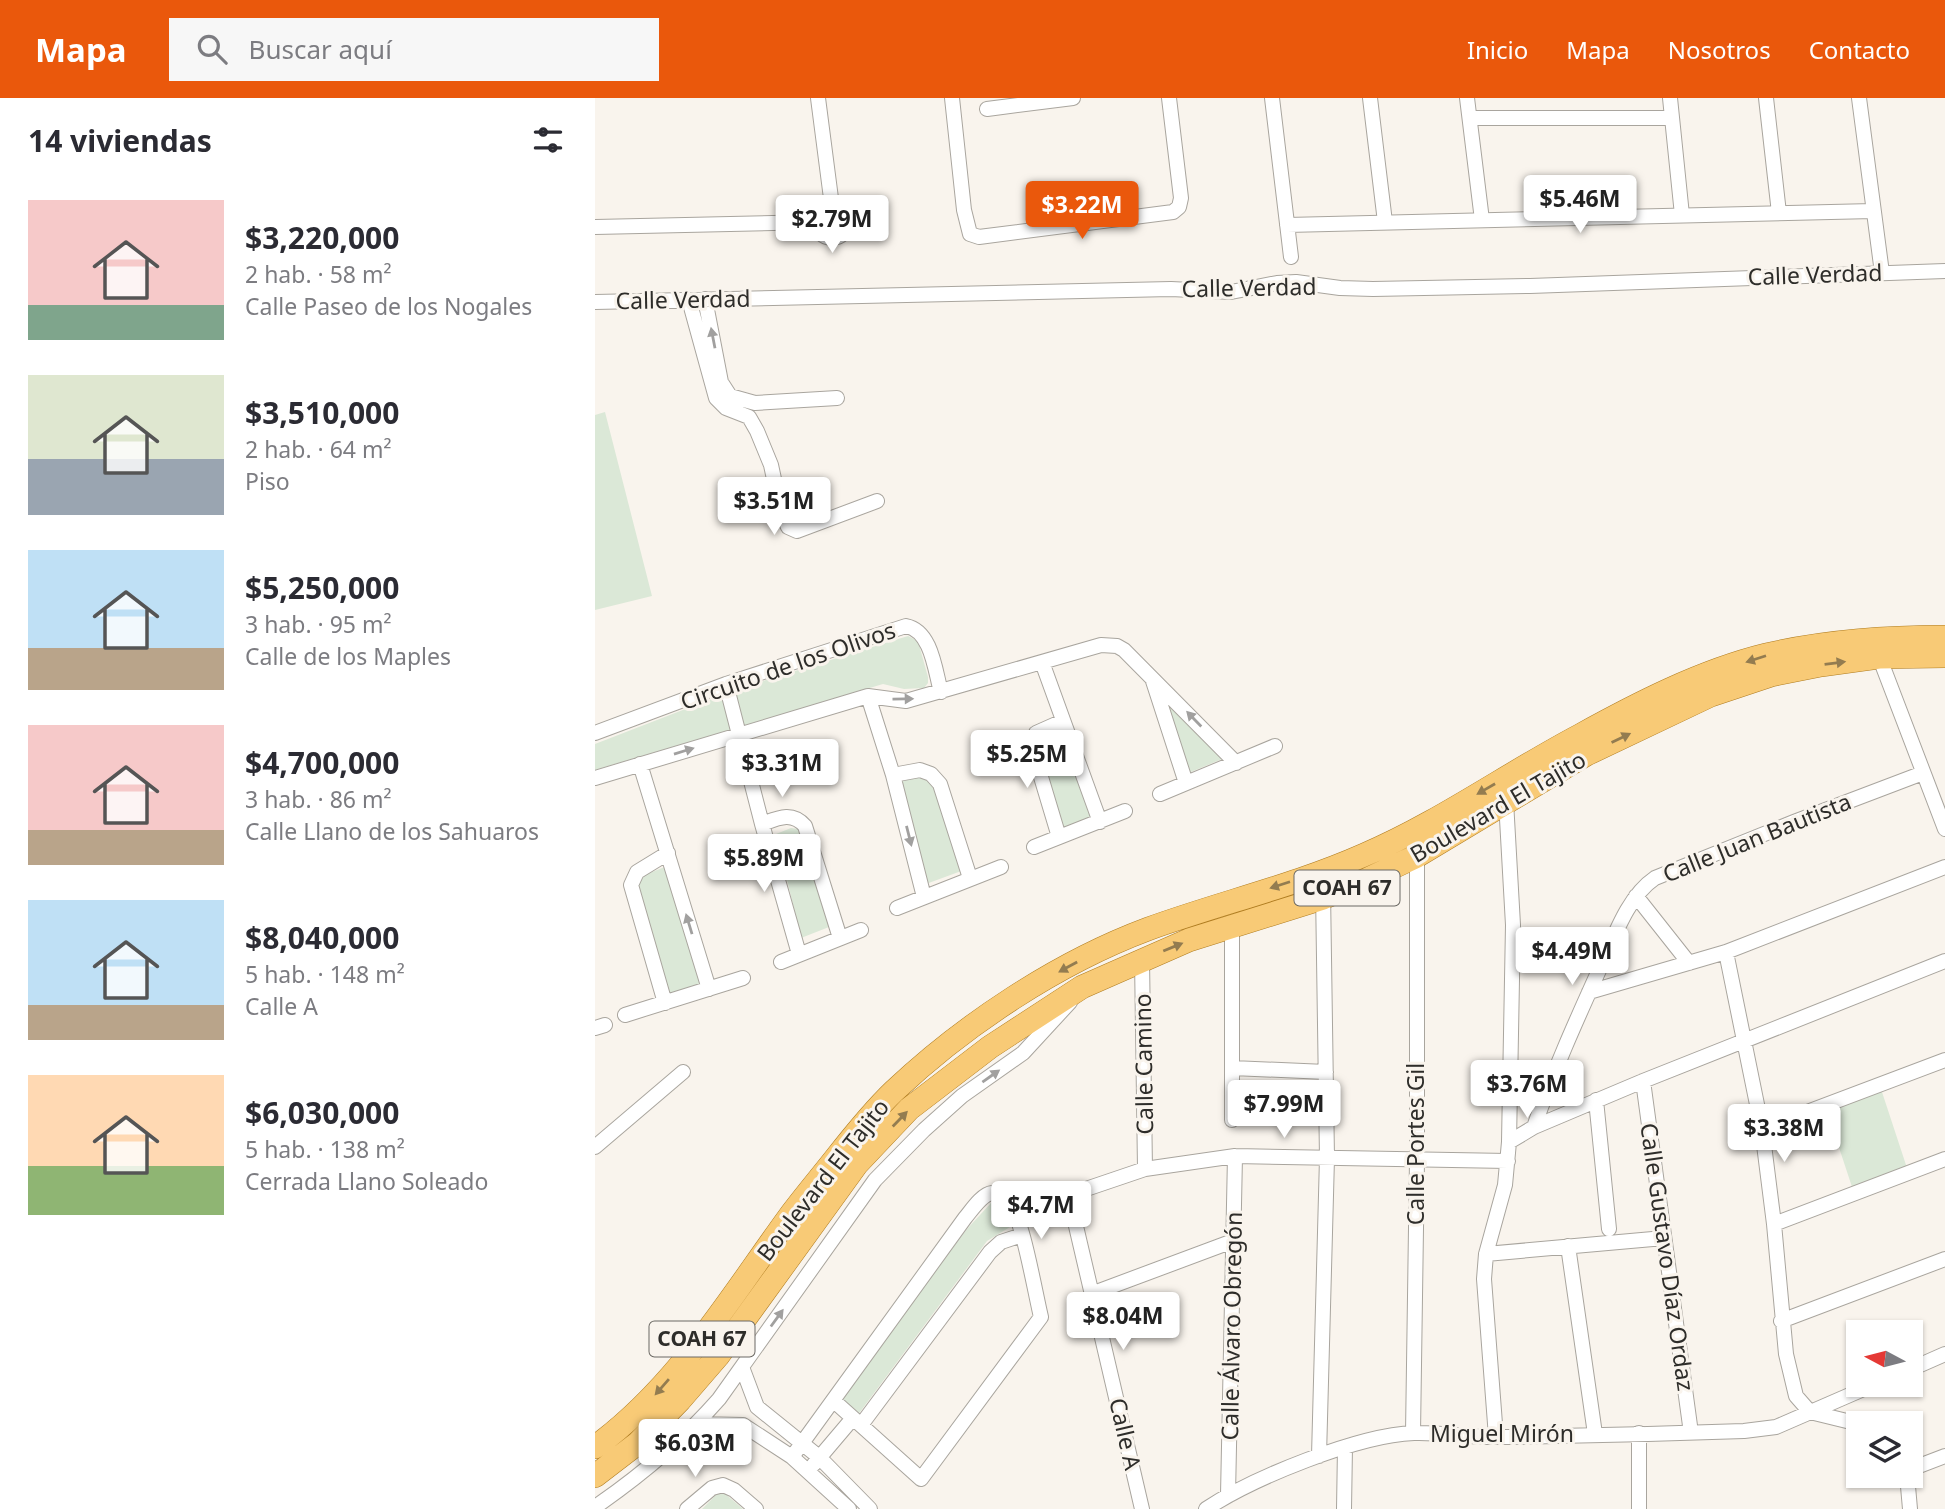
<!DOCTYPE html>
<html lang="es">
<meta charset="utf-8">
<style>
:root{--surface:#fff;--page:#f7f7f7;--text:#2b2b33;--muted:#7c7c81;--accent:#ea580c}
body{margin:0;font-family:"Noto Sans",sans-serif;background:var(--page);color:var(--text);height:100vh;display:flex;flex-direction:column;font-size:26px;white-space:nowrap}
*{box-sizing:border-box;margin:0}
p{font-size:23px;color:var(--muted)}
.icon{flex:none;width:38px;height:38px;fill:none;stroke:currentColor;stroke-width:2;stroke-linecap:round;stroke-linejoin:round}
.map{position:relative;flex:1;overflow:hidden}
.side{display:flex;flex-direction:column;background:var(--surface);width:595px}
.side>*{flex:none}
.needle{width:46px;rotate:277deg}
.fabs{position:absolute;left:1251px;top:1222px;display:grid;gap:14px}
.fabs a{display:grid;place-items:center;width:77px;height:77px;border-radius:0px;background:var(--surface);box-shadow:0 2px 5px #0004;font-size:35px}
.price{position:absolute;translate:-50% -60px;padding:0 16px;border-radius:7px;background:#fff;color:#222;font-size:23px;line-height:46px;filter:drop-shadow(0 2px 4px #0008)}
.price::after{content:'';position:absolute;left:50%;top:42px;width:21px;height:16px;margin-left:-10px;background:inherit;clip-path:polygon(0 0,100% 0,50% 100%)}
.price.current{background:var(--accent);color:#fff}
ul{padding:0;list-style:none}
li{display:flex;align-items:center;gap:21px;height:175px;padding:0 28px}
li span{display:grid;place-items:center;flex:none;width:196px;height:140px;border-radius:0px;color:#555}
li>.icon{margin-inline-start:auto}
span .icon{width:84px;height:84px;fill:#fffc;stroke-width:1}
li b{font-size:30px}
h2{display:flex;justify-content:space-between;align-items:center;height:84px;padding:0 28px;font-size:30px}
header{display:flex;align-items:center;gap:42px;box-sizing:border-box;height:98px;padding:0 35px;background:var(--accent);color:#fff}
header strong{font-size:33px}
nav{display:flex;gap:38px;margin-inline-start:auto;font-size:24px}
.search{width:490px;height:63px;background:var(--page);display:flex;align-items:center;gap:18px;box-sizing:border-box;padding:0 24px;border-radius:0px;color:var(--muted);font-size:26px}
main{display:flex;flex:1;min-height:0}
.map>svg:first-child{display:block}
</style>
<header>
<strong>Mapa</strong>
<div class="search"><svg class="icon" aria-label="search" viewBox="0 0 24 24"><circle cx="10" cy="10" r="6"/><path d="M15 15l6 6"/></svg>Buscar aquí</div>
<nav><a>Inicio</a><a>Mapa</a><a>Nosotros</a><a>Contacto</a></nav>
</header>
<main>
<section class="side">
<h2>14 viviendas<svg class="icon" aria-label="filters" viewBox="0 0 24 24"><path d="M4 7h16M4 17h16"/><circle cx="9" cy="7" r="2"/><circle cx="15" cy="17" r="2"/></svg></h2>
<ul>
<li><span style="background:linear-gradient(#f6c9c9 75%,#7fa58c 0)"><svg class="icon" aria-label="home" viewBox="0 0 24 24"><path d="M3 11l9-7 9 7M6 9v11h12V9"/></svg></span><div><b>$3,220,000</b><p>2 hab. · 58 m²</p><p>Calle Paseo de los Nogales</p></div></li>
<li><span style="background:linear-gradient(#dfe7d0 60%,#9aa5b1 0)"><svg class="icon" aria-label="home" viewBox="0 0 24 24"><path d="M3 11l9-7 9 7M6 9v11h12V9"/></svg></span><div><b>$3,510,000</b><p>2 hab. · 64 m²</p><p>Piso</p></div></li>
<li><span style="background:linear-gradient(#bfe0f5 70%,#b9a48a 0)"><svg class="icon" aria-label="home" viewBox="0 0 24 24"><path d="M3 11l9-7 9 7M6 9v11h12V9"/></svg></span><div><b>$5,250,000</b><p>3 hab. · 95 m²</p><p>Calle de los Maples</p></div></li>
<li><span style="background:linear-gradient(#f6c9c9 75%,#b9a48a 0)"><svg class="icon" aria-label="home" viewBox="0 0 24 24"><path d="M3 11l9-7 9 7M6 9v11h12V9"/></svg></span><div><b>$4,700,000</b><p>3 hab. · 86 m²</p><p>Calle Llano de los Sahuaros</p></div></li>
<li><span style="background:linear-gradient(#bfe0f5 75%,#b9a48a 0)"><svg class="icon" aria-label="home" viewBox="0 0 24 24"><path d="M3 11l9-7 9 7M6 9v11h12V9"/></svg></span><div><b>$8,040,000</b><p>5 hab. · 148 m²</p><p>Calle A</p></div></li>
<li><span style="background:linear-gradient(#ffd9b3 65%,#8fb573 0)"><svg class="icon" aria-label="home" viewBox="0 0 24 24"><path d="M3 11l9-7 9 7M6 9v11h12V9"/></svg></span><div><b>$6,030,000</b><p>5 hab. · 138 m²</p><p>Cerrada Llano Soleado</p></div></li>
</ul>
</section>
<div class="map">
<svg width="1350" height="1411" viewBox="0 0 1350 1411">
<rect width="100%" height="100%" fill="#f9f4ed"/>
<path fill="#dbe8d7" d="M10,314L57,498L0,512V317Z
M313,538L323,543L333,579V585L329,590L309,591L288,586L0,672V646L142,591Z
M564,593L632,659L591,676Z
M465,634L498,721L467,734L443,645L445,641Z
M321,674L339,685L369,772L331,786L303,680Z
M196,730L203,731L234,829L206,840L181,736Z
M72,768L111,886L72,897L41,790L42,780Z
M1286,991L1312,1070L1257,1089L1231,1010Z
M396,1105C412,1105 417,1115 415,1129L392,1143L262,1318L243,1299L372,1131Z
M128,1394L148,1411H107L123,1395Z"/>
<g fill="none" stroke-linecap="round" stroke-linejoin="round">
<g stroke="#a9a59e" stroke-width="16">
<path id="minor" d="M223,0L237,108
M357,0L369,112L375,136L384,139L578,114L584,109L586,100L574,0
M677,0L696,159
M775,0L790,124
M872,0L887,122
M1075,0L1087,117
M1171,0L1184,115
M1264,0L1287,175
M392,11L478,0
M875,20H1077
M221 124a16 16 0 1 1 32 0a16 16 0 1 1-32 0Z
M692,127L1278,113
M0,129L221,124
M110,201L126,284L135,298L160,305L242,300
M94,202L121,300L131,310L154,319L162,333L176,367L185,409L193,429L202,433L282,403
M0,204L576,191L636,194L682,185L701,184L745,190L778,191L935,188L1350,173
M1282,553L1350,731
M447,564L505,724
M558,583L591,685
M131,586L167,726L204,856
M273,598L298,677L329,799
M0,635L131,586L311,528C337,533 340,573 346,594
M45,666L114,891
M298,677L325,672L336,676L345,686L375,780
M0,680L273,598L311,603L506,547L522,548L529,552L641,665
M565,696L680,648
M167,726C183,720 197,713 210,728L245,840
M464,739L437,649L441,635L468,623
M439,749L530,713
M1041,798L1094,865
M302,810L406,769
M637,829V1022
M1131,854L1167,1031L1179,1126L1191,1256L1201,1298L1215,1314
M547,861L550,1071
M186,864L266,832
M994,894L1131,854L1350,769
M70,905L36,787L42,774L73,755
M30,917L148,880
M0,930L10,927
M637,970L731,974
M1048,983L1096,1335
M1001,1002L1014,1131
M939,1029C958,974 981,923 1005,870C1019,840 1032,799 1060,780L1199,724L1328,675
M1167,1031L1350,962
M914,1044L939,1029L1048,983L1350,863
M0,1049L88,974
M1179,1126L1350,1061
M973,1148L1000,1336
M891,1156L1069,1140
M496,1196L638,1143
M1186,1223L1350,1161
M147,1269L162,1309L224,1359L275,1411
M1316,1271L1350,1256
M1215,1314L1264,1326
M102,1326L148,1327L197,1359L254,1411
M266,1327L395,1154L406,1144L427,1137
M818,1335L822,1062V758
M1044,1335V1411
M901,1339L889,1181L891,1156L910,1087L914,1044L918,827L911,703
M724,1358L732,1060L728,793
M197,1359L370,1120C376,1113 387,1096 397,1095C402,1094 409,1096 412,1100C427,1115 440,1195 446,1219L326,1381L239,1303
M219,1366L258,1320
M1316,1371L1350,1358
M1312,1377L1315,1411
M633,1397L640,1058
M0,1409C45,1378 88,1342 124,1301L280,1082L329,1032L367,998L428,955L475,904
M92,1411L117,1390L128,1387L139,1392L161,1411
M547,1411L477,1111L481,1097L491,1091L550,1071L640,1058L913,1063
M611,1411C658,1380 763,1337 819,1335C847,1334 876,1340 904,1339C986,1338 1067,1336 1149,1333L1181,1329L1280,1286
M749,1411L750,1349"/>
</g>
<g stroke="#af7c20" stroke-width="24">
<path id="primary" d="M0,1349C82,1289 135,1200 194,1119C209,1099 225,1080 240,1061C258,1038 277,1014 299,993C369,927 462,865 553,831C624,805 699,788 769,757C844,725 912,676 984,638C1042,606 1106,573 1171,557C1230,543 1290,539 1350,539
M0,1378L43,1345L85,1302L123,1258L262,1066L314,1011L395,949L487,889L594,842L728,800L773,781L822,758L992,656L1116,597L1176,577L1226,567L1284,559L1350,558"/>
</g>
<use href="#minor" stroke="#fff" stroke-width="14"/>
<use href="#primary" stroke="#f8ca76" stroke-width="23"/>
</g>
<defs><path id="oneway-solid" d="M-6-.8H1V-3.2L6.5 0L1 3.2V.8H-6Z" transform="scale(1.75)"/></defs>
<g fill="#a1a09f">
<use href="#oneway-solid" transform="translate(118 240) rotate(-101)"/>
<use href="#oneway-solid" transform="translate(308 601) rotate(-1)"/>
<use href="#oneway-solid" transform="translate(599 621) rotate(-134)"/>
<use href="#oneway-solid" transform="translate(89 653) rotate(-17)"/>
<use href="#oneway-solid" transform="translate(314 738) rotate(76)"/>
<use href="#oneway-solid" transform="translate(94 826) rotate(-107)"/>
<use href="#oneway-solid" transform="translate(396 978) rotate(-35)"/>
<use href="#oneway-solid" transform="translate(182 1220) rotate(-54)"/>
</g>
<g fill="#937c50">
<use href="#oneway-solid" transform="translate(1161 561) rotate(162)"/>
<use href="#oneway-solid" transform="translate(1240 565) rotate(-7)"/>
<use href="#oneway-solid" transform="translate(1026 640) rotate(-26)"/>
<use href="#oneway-solid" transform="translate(891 691) rotate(150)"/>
<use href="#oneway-solid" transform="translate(685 787) rotate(162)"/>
<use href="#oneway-solid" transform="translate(578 849) rotate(-22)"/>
<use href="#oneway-solid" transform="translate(473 869) rotate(151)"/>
<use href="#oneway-solid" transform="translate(305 1021) rotate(-46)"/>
<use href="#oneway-solid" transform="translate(67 1289) rotate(131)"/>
</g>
<g text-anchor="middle" stroke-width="6" stroke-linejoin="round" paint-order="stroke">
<g fill="#f9f4ed" stroke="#6b6964" stroke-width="2">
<rect x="699.5" y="772.5" width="105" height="35" rx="5"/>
<rect x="54.5" y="1223.5" width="105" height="35" rx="5"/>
</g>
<g font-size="21" font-weight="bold" fill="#2e2d2a">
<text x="752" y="797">COAH 67</text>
<text x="107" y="1248">COAH 67</text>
</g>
<g font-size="23" fill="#2e2d2a" stroke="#f9f4ed">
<text transform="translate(1220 177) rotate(-2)" y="8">Calle Verdad</text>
<text transform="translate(654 190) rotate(-1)" y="8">Calle Verdad</text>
<text transform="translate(88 202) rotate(-1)" y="8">Calle Verdad</text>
<text transform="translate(193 568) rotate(-19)" y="8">Circuito de los Olivos</text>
<text transform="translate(903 709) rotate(-30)" y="8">Boulevard El Tajito</text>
<text transform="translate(1162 740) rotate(-22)" y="8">Calle Juan Bautista</text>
<text transform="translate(549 966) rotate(-91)" y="8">Calle Camino</text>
<text transform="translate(821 1046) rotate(-90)" y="8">Calle Portes Gil</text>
<text transform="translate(228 1082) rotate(-52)" y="8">Boulevard El Tajito</text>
<text transform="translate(1072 1159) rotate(82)" y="8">Calle Gustavo Díaz Ordaz</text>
<text transform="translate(637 1228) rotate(-89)" y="8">Calle Álvaro Obregón</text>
<text transform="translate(530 1336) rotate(77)" y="8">Calle A</text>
<text x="907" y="1344">Miguel Mirón</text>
</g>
</g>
</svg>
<div class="fabs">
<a><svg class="needle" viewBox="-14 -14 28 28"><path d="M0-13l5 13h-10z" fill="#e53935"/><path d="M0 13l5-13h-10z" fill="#7c7c81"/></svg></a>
<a><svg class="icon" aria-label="layers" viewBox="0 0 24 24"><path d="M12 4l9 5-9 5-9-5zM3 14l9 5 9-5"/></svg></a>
</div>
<b class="price" style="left:985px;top:137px">$5.46M</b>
<b class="price current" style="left:487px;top:143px">$3.22M</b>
<b class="price" style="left:237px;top:157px">$2.79M</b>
<b class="price" style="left:179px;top:439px">$3.51M</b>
<b class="price" style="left:432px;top:692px">$5.25M</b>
<b class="price" style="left:187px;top:701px">$3.31M</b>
<b class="price" style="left:169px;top:796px">$5.89M</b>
<b class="price" style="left:977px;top:889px">$4.49M</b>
<b class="price" style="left:932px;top:1022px">$3.76M</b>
<b class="price" style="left:689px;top:1042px">$7.99M</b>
<b class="price" style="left:1189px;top:1066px">$3.38M</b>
<b class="price" style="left:446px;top:1143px">$4.7M</b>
<b class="price" style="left:528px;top:1254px">$8.04M</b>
<b class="price" style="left:100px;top:1381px">$6.03M</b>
</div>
</main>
